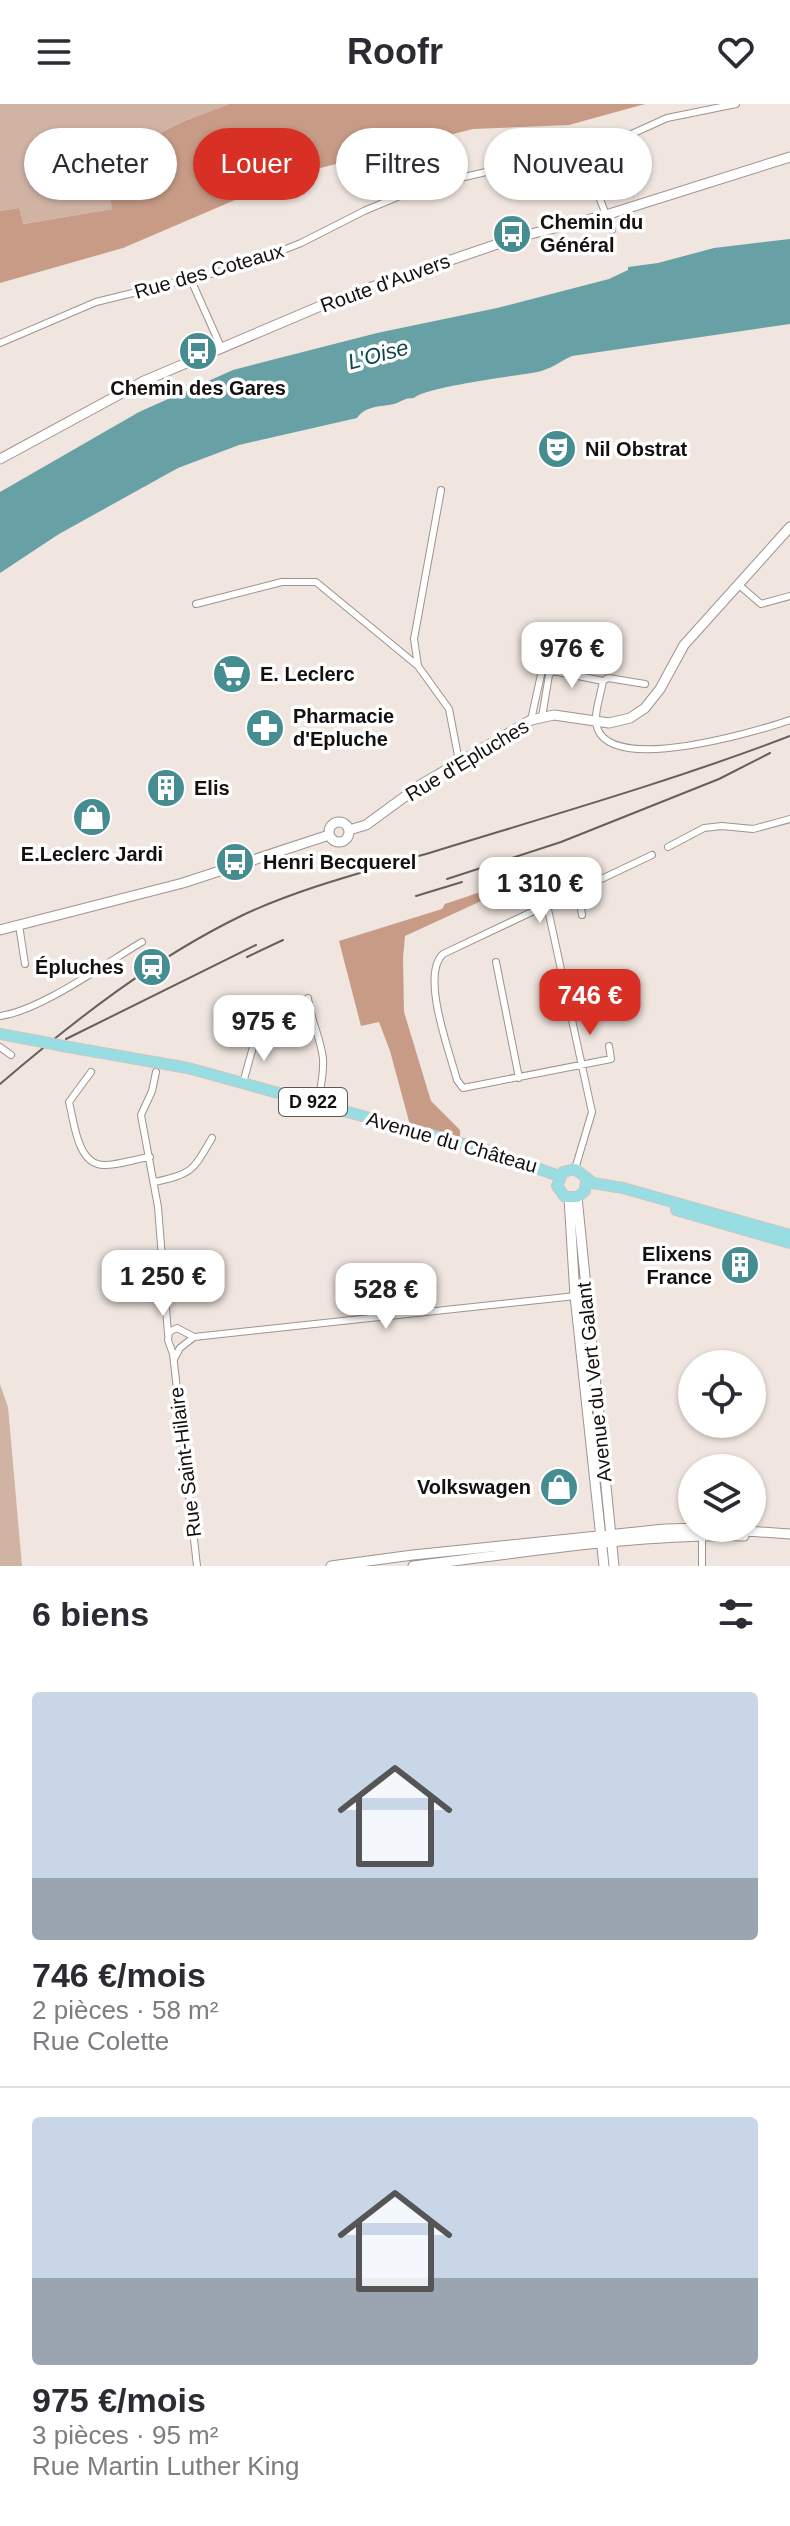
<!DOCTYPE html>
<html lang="fr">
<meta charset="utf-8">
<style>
:root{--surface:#fff;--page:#f2f2f3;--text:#2b2b33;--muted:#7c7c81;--line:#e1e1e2;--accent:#d93025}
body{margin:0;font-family:Helvetica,sans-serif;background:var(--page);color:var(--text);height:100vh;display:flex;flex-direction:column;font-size:30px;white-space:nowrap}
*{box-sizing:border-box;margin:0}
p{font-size:26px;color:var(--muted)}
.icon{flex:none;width:44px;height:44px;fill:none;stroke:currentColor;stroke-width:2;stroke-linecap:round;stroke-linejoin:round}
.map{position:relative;height:1462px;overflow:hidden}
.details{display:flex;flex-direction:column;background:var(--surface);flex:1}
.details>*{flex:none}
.guide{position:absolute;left:24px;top:24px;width:742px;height:72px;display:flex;gap:16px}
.controls{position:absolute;left:678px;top:1246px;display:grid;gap:16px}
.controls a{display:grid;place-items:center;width:88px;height:88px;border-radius:50%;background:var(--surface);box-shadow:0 2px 6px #0004;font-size:40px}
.price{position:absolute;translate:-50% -68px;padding:0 18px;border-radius:16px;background:#fff;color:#222;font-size:26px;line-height:52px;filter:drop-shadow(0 2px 4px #0008)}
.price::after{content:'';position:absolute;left:50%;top:48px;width:24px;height:18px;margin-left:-12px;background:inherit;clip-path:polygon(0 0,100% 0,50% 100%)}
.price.selected{background:var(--accent);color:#fff}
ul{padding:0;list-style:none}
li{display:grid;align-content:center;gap:16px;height:424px;padding:0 32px}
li+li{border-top:2px solid var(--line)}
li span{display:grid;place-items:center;height:248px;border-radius:8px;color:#555}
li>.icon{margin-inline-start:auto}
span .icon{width:144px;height:144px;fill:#fffc;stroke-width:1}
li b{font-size:34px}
h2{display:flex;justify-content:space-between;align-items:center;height:96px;padding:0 32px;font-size:34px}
.tag{padding:0 28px;border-radius:36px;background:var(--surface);box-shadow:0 2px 6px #0004;font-size:28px;line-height:72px}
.tag.selected{background:var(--accent);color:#fff}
header{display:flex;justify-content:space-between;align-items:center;height:104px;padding:0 32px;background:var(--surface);font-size:36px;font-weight:700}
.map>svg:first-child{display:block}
</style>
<header><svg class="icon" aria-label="menu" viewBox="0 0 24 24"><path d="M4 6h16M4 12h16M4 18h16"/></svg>Roofr<svg class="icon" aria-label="heart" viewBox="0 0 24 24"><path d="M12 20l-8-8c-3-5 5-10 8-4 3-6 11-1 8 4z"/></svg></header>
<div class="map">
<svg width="790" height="1462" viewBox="0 0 790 1462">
<rect width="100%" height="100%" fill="#f0e5df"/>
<path fill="#d1b3a4" d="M0,0H229L182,18L104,58L112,105L22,120L19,104L0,107Z
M0,1280L8,1303L22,1462H0Z"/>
<path fill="#c79b86" d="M229,0H645L569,21L473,25L293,71L123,144L0,179V107L19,104L23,120L112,105L104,58L182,18Z
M553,760L555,763L405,832L403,854L404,908L431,997L460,1026V1033L410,1021L390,947L379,918L361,922L339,837L442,805L445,800L516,776Z"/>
<path fill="#67a1a5" d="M790,135V220L572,252C561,257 549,266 537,268C516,272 424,283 414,294C404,294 403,297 394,300C381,303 366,301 357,314L239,341L178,364L59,430L0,469V388L139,308L233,266L377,229L497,204L609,175L628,166V163L658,159L714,144Z"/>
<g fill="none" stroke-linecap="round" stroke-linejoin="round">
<g stroke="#9e938e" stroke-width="8">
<path id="street" d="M583,52L612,126
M191,176L221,243
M0,239L96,198L243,162L301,139L364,107L421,83L499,65L561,57L583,52L667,14L736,0
M441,386L414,535L418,562L449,605L459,657
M739,481L761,500L790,492
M196,500L282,478H316L418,562
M603,577L608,574L645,580
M542,613L549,571L553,567L603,577C601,591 592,613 598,626C617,669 755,628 790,616
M531,616L542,566
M668,743L704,724L722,722L753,725L790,715
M578,786L582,811
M547,801L592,1008L575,1065
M19,821L25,860
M496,858L519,974
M308,894C310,915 321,934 323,955C324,970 320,986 318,1000
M0,912C40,907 106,859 142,838
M609,942L611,955L463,984L457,976C450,949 420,871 443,850L652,751
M0,943L11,951
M91,968L69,998C74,1017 77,1062 105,1061C119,1061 135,1055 150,1053
M156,968L152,987L141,1011L158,1103L168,1230
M243,979L256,932
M155,1078C193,1069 192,1068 212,1034
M194,1233L177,1224L169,1228L168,1236L173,1250L197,1462
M174,1255L180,1244L194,1233L585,1191
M702,1462V1430"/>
</g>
<g stroke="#9e938e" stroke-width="11">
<path id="secondary" d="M0,355L144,277L337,195L515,134L606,111L790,53
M329 728a10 10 0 1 1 20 0a10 10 0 1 1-20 0Z
M349,726L366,721L422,680L531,616L554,611L609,619L630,614L645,604L660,585L684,541L790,423
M0,826L183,779L329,731
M577,1093L614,1462
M569,1094L575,1192L604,1462
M331,1462L413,1451L665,1425L704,1424L790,1430
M413,1462C523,1449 633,1430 744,1432"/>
</g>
<g stroke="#c7c6c5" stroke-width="12">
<path id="primary" d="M0,930L38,937
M63,942L188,964L486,1046L559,1072
M586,1076L585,1087L577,1093H565L557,1082L563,1068L575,1065L593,1079L623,1084L790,1131
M676,1106L790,1139"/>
</g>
<use href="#street" stroke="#fff" stroke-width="6"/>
<use href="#secondary" stroke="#fff" stroke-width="9"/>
<use href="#primary" stroke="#97dde2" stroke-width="10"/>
<path stroke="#665f5c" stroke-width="2" d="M447,775L561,738L719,675L770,649
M416,792L462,778
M247,853L283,836
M66,935L256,841
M0,980C75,916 154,854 243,811C305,782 373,766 439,746C556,710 675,676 790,632"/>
<g stroke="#c7c6c5" stroke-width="12" stroke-linecap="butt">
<path id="primary-bridge" d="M38,937L63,942"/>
</g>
<use href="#primary-bridge" stroke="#97dde2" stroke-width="10"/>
</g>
<defs>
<g id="bus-disc" transform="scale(2)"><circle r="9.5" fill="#458d91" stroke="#fff"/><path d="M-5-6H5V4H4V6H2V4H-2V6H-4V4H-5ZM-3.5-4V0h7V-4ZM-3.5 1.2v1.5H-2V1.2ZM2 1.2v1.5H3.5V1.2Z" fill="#fff"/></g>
<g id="theatre-disc" transform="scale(2)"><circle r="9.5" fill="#458d91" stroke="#fff"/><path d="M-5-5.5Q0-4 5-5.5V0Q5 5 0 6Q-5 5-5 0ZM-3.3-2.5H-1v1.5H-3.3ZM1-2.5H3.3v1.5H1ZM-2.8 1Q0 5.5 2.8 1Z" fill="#fff"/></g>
<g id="supermarket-disc" transform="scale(2)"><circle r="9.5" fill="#458d91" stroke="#fff"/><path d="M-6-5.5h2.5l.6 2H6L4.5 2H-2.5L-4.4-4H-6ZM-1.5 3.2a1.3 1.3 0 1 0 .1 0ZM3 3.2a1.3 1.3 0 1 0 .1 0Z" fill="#fff"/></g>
<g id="pharmacy-disc" transform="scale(2)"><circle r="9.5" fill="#458d91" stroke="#fff"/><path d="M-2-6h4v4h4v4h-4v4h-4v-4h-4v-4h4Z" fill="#fff"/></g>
<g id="building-disc" transform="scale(2)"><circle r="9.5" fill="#458d91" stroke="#fff"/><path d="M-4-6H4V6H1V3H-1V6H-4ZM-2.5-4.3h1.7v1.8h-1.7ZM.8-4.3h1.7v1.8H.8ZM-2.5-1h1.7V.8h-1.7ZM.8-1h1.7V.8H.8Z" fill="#fff"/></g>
<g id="shop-disc" transform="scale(2)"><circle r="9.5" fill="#458d91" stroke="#fff"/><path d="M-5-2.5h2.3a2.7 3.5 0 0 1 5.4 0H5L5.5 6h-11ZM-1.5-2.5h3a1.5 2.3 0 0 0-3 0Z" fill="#fff"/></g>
<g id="station-disc" transform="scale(2)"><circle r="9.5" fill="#458d91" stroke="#fff"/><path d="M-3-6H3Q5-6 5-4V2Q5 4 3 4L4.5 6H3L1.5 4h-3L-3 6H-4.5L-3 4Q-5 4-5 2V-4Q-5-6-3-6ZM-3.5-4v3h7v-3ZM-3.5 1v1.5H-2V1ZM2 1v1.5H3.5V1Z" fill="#fff"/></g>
</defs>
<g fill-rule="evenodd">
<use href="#bus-disc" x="512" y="130"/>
<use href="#bus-disc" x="198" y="247"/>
<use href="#theatre-disc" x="557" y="345"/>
<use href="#supermarket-disc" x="232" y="570"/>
<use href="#pharmacy-disc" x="265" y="624"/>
<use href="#building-disc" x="166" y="684"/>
<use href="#shop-disc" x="92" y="713"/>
<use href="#bus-disc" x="235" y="758"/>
<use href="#station-disc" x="152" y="863"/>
<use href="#building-disc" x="740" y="1161"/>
<use href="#shop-disc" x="559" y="1383"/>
</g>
<g text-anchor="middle" stroke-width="7" stroke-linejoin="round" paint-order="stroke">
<rect fill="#fff" stroke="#5a5857" stroke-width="2" x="279" y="984" width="68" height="28" rx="6"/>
<g font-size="18" font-weight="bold" fill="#14100f">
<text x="313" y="1004">D 922</text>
</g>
<g font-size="20" font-weight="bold" fill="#14100f" stroke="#fff" text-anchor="start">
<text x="540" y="125">Chemin du<tspan x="540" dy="23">Général</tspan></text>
<text x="198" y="291" text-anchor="middle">Chemin des Gares</text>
<text x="585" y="352">Nil Obstrat</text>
<text x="260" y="577">E. Leclerc</text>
<text x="293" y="619">Pharmacie<tspan x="293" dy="23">d'Epluche</tspan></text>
<text x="194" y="691">Elis</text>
<text x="92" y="757" text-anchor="middle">E.Leclerc Jardi</text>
<text x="263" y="765">Henri Becquerel</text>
<text x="124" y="870" text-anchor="end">Épluches</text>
<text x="712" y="1157" text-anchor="end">Elixens<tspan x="712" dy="23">France</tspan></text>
<text x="531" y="1390" text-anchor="end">Volkswagen</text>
</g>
<g font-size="20" fill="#14100f" stroke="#fff">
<text transform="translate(209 167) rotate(-16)" y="7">Rue des Coteaux</text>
<text transform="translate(385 179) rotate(-20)" y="7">Route d'Auvers</text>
<text transform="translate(467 656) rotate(-31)" y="7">Rue d'Epluches</text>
<text transform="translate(452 1038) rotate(16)" y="7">Avenue du Château</text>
<text transform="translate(594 1278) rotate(-96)" y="7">Avenue du Vert Galant</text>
<text transform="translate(185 1358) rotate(-97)" y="7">Rue Saint-Hilaire</text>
</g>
<g font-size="22" font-style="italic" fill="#0f4649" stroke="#fff">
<text transform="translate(378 250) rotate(-15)" y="8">L'Oise</text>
</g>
</g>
</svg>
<div class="controls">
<a><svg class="icon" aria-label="locate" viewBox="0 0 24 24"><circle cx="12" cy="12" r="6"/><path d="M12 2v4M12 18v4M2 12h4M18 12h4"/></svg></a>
<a><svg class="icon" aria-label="layers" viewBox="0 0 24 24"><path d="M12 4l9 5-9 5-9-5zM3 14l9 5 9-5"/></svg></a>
</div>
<b class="price" style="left:572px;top:586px">976 €</b>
<b class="price" style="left:540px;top:821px">1 310 €</b>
<b class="price selected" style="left:590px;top:933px">746 €</b>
<b class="price" style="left:264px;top:959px">975 €</b>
<b class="price" style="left:163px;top:1214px">1 250 €</b>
<b class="price" style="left:386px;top:1227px">528 €</b>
<div class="guide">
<a class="tag">Acheter</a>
<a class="tag selected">Louer</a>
<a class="tag">Filtres</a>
<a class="tag">Nouveau</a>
</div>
</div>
<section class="details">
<h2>6 biens<svg class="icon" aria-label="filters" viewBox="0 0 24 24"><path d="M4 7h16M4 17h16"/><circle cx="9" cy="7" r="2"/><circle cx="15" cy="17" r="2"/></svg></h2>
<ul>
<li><span style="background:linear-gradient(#c9d6e8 75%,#9aa5b1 0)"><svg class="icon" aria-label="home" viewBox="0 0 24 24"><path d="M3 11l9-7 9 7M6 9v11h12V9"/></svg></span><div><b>746 €/mois</b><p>2 pièces · 58 m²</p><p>Rue Colette</p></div></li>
<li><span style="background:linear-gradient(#c9d6e8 65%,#9aa5b1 0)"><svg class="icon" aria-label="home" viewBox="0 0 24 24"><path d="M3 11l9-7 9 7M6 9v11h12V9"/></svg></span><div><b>975 €/mois</b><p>3 pièces · 95 m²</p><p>Rue Martin Luther King</p></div></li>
</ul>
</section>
